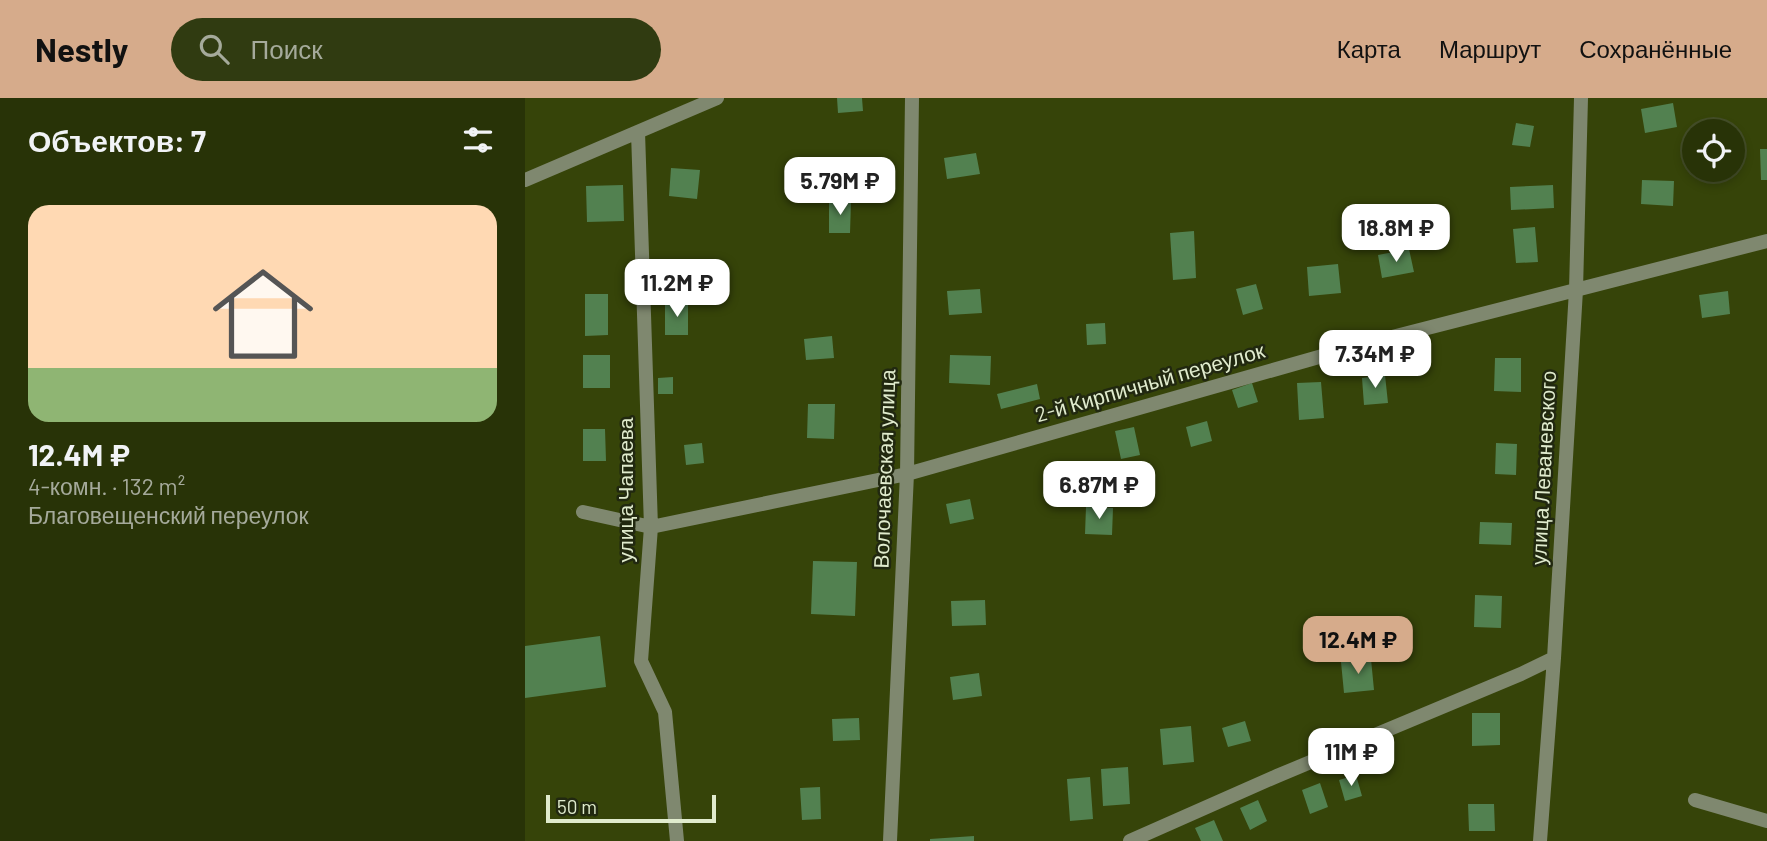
<!DOCTYPE html>
<html lang="ru">
<meta charset="utf-8">
<style>
:root{--surface:#283307;--page:#303b11;--text:#f1f3f6;--muted:#a5aa9b;--line:#444e28;--accent:#d6ab8b}
body{margin:0;font-family:Barlow,sans-serif;background:var(--page);color:var(--text);height:100vh;display:flex;flex-direction:column;font-size:26px;white-space:nowrap}
*{box-sizing:border-box;margin:0}
p{font-size:23px;color:var(--muted)}
.icon{flex:none;width:38px;height:38px;fill:none;stroke:currentColor;stroke-width:2;stroke-linecap:round;stroke-linejoin:round}
.map{position:relative;flex:1;overflow:hidden}
.panel{display:flex;flex-direction:column;background:var(--surface);width:525px}
.panel>*{flex:none}
.tools{position:absolute;left:1157px;top:21px;display:grid;gap:14px}
.tools a{display:grid;place-items:center;width:63px;height:63px;border-radius:50%;background:var(--surface);box-shadow:0 4px 10px #0003,0 0 0 2px var(--line);font-size:35px}
.scale{position:absolute;left:21px;bottom:18px;width:170px;box-sizing:border-box;padding-left:7px;border:4px solid #e0ebcd;border-top:0;font-size:19px;line-height:24px;white-space:nowrap;color:#e0ebcd;-webkit-text-stroke:5px #212810;paint-order:stroke}
.price{position:absolute;translate:-50% -60px;padding:0 16px;border-radius:14px;background:#fff;color:#222;font-size:23px;line-height:46px;filter:drop-shadow(0 2px 4px #0008)}
.price::after{content:'';position:absolute;left:50%;top:42px;width:21px;height:16px;margin-left:-10px;background:inherit;clip-path:polygon(0 0,100% 0,50% 100%)}
.price.current{background:var(--accent);color:#111}
ul{padding:0;list-style:none}
li{display:grid;align-content:center;gap:14px;height:371px;padding:0 28px}
li span{display:grid;place-items:center;height:217px;border-radius:21px;color:#555}
li>.icon{margin-inline-start:auto}
span .icon{width:126px;height:126px;fill:#fffc;stroke-width:1}
li b{font-size:30px}
h2{display:flex;justify-content:space-between;align-items:center;height:84px;padding:0 28px;font-size:30px}
header{display:flex;align-items:center;gap:42px;box-sizing:border-box;height:98px;padding:0 35px;background:var(--accent);color:#111}
header strong{font-size:33px}
nav{display:flex;gap:38px;margin-inline-start:auto;font-size:24px}
.search{width:490px;height:63px;background:var(--page);display:flex;align-items:center;gap:18px;box-sizing:border-box;padding:0 24px;border-radius:38px;color:var(--muted);font-size:26px}
main{display:flex;flex:1;min-height:0}
.map>svg:first-child{display:block}
</style>
<header>
<strong>Nestly</strong>
<div class="search"><svg class="icon" aria-label="search" viewBox="0 0 24 24"><circle cx="10" cy="10" r="6"/><path d="M15 15l6 6"/></svg>Поиск</div>
<nav><a>Карта</a><a>Маршрут</a><a>Сохранённые</a></nav>
</header>
<main>
<section class="panel">
<h2>Объектов: 7<svg class="icon" aria-label="filters" viewBox="0 0 24 24"><path d="M4 7h16M4 17h16"/><circle cx="9" cy="7" r="2"/><circle cx="15" cy="17" r="2"/></svg></h2>
<ul>
<li><span style="background:linear-gradient(#ffd9b3 75%,#8fb573 0)"><svg class="icon" aria-label="home" viewBox="0 0 24 24"><path d="M3 11l9-7 9 7M6 9v11h12V9"/></svg></span><div><b>12.4M ₽</b><p>4-комн. · 132 m²</p><p>Благовещенский переулок</p></div></li>
</ul>
</section>
<div class="map">
<svg width="1242" height="743" viewBox="0 0 1242 743">
<rect width="100%" height="100%" fill="#364409"/>
<path fill="#528150" d="M312,0H337L338,13L313,15Z
M1148,5L1152,29L1120,35L1116,11Z
M991,25L1009,28L1005,49L987,47Z
M1235,51H1242V82H1236Z
M451,55L455,76L422,81L419,60Z
M146,70L175,72L172,101L144,98Z
M1117,82L1149,83L1148,108L1116,106Z
M98,87L99,123L62,124L61,88Z
M1028,87L1029,110L986,112L985,89Z
M304,103L326,104L325,135H304Z
M1010,129L1013,164L991,165L988,131Z
M669,133L671,180L648,182L645,135Z
M884,151L889,174L857,180L853,157Z
M813,166L816,195L784,198L782,169Z
M731,186L738,211L718,217L711,191Z
M455,191L457,215L424,217L422,193Z
M1203,193L1205,216L1177,220L1174,197Z
M60,196H83V237L60,238Z
M140,206H163V237H140Z
M580,225L581,246L562,247L561,226Z
M307,238L309,260L281,262L279,241Z
M58,257H85V290H58Z
M425,257L466,258L465,287L424,285Z
M970,260H996V294L969,293Z
M860,277L863,305L839,307L837,280Z
M148,279V296H133V280Z
M796,284L799,320L774,322L772,285Z
M727,285L733,304L713,310L707,292Z
M512,286L515,301L476,311L472,296Z
M283,306H310L309,341L282,340Z
M682,323L687,343L666,349L661,329Z
M609,329L615,357L596,361L590,333Z
M58,331H80L81,363H58Z
M177,345L179,365L161,367L159,347Z
M971,345L992,346L991,377L970,376Z
M445,401L449,421L425,426L421,406Z
M561,409L588,410L587,437L560,436Z
M955,424L987,425L986,447L954,446Z
M288,463L332,464L330,518L286,516Z
M950,497L977,498L976,530L949,529Z
M460,502L461,527L427,528L426,503Z
M75,538L81,589L0,600V548Z
M846,561L849,592L819,595L816,564Z
M454,575L457,598L428,602L425,579Z
M947,615H975V647L947,648Z
M334,620L335,642L308,643L307,621Z
M720,623L726,643L703,649L697,630Z
M666,628L669,664L638,667L635,631Z
M603,669L605,706L578,708L576,671Z
M831,677L837,698L820,703L814,682Z
M565,679L568,721L545,723L542,681Z
M795,685L803,709L785,716L777,692Z
M295,689L296,721L277,722L275,690Z
M733,702L742,723L725,732L715,710Z
M943,706H969L970,733H944Z
M689,722L698,743H676L670,730Z
M449,738V743H405V741Z"/>
<g fill="none" stroke-linecap="round" stroke-linejoin="round">
<path stroke="#7f886f" stroke-width="14" d="M113,34L126,429L116,563L140,614L152,743
M0,82L192,0
M58,414L126,429L382,376L836,247L1242,143
M1170,702L1242,723
M365,743L382,376L387,0
M605,743L752,678L996,576L1029,560
M1015,743L1029,560L1051,192L1056,0"/>
</g>
<g text-anchor="middle" stroke-width="5" stroke-linejoin="round" paint-order="stroke">
<g font-size="21" fill="#e0ebcd" stroke="#212810">
<text transform="translate(625 285) rotate(-16)" y="7">2-й Кирпичный переулок</text>
<text transform="translate(1019 370) rotate(-87)" y="7">улица Леваневского</text>
<text transform="translate(360 371) rotate(-88)" y="7">Волочаевская улица</text>
<text transform="translate(101 392) rotate(-90)" y="7">улица Чапаева</text>
</g>
</g>
</svg>
<div class="tools">
<a><svg class="icon" aria-label="locate" viewBox="0 0 24 24"><circle cx="12" cy="12" r="6"/><path d="M12 2v4M12 18v4M2 12h4M18 12h4"/></svg></a>
</div>
<div class="scale">50 m</div>
<b class="price" style="left:315px;top:119px">5.79M ₽</b>
<b class="price" style="left:871px;top:166px">18.8M ₽</b>
<b class="price" style="left:152px;top:221px">11.2M ₽</b>
<b class="price" style="left:850px;top:292px">7.34M ₽</b>
<b class="price" style="left:574px;top:423px">6.87M ₽</b>
<b class="price current" style="left:833px;top:578px">12.4M ₽</b>
<b class="price" style="left:826px;top:690px">11M ₽</b>
</div>
</main>
